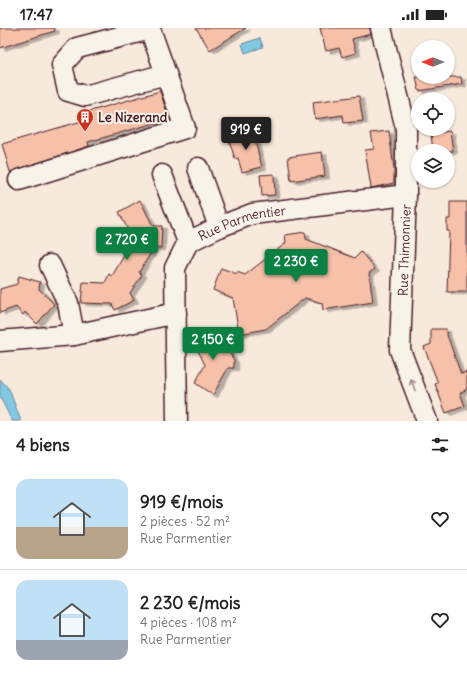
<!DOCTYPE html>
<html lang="fr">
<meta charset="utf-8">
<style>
:root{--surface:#fff;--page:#f6f6f6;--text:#222;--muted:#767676;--line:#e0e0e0;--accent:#0b8043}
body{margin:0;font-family:Delius,sans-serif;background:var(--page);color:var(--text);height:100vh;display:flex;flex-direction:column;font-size:15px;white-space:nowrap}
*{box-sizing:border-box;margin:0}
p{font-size:13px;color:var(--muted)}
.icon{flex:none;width:22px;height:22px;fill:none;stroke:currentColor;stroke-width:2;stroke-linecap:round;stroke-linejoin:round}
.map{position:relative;height:393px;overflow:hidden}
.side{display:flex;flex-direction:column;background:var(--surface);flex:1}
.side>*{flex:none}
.needle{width:26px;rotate:270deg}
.tools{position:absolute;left:411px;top:12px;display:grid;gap:8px}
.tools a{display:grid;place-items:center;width:44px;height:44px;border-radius:50%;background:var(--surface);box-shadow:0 1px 3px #0004;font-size:20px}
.price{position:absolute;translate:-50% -34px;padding:0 9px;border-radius:4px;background:var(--accent);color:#fff;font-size:13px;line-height:26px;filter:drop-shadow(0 1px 2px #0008)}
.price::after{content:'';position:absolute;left:50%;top:24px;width:12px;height:9px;margin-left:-6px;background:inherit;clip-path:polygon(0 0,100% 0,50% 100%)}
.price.selected{background:#222;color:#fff}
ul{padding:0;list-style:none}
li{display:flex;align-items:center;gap:12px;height:100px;padding:0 16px}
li+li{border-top:1px solid var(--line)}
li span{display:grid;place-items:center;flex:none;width:112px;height:80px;border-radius:12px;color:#555}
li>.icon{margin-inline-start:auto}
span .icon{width:48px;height:48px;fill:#fffc;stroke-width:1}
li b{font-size:17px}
h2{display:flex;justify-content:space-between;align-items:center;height:48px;padding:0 16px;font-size:17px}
.status{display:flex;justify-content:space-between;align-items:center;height:28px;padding:0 20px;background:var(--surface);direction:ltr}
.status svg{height:11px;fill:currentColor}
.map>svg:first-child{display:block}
</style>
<div class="status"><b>17:47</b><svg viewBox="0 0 49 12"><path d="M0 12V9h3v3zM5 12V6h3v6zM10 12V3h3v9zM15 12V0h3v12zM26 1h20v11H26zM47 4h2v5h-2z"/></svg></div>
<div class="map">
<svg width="467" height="393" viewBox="0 0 467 393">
<defs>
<filter id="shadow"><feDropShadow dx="4.5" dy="2.5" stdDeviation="0" flood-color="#0004"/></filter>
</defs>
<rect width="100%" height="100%" fill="#f7e9db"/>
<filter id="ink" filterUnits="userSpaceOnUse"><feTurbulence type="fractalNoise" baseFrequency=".025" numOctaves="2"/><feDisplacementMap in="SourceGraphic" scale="8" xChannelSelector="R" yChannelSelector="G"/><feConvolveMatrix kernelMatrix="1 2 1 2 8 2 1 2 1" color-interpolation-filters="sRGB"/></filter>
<g filter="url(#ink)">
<path fill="#81c8e2" stroke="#6b8499" d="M260,10L263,19L245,25L242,16Z
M0,351L9,361L21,393H12L0,369Z"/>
<path fill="#f6c1a8" stroke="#4a1f2b" filter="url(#shadow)" d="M0,0H54L55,3L0,20Z
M196,0H246L210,22Z
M320,0H370L371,6L352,11L356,25L342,29L339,20L326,23Z
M416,49H461L462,56L419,63Z
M160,63L169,91L88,114L89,118L10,144L2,116L82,93L80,86Z
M359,68L363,93L344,95L343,87L315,91L313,74Z
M252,102L262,139L242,144L238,130L235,131L228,109Z
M389,103L394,141V155L371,160L365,122L374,121L371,105Z
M450,103L453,123H433L431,106Z
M322,124L325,148L291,153L288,129Z
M274,146L275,167L262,168L260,147Z
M140,172L153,198H162L161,220H154L139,244L142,247L130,265L134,272L115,282L112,276L81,275L83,254L105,255L109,246L112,248L131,216L127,207L130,206L119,184Z
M450,174H467V264H447L449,203H447V191H450Z
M305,204L306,211L355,230L361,224L375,241L369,245L373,274L323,282L322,275L305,270L266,301L239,306L233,270L213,262L221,240L237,246V244L245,247L286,215L285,207Z
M19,248L40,254L39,261L54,276L37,296L25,284L23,287L16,279L0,285V261L17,256Z
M215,301L234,332V340H228L213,367L195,355L205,337L194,314Z
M431,301H446L447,307L461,346L467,344V361L460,365L465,378L446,385L435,356L438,355L424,319L431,316Z"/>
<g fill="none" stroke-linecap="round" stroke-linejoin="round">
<g stroke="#4a1f2b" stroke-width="23">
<g id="minor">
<path d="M150,0V1L166,46L85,68L68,63L62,37L77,20L150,1"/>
<path d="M381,0L406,100V167L400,322L427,393"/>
<path d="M198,140L219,199"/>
<path d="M162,147L188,214"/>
<path d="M19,152L185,100L166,46"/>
<path d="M50,237L68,275L74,307"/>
<path d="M0,313L74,307L176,285"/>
<path id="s1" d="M177,393L175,240L188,214L219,199L252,186L406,167"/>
</g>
</g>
<use href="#minor" stroke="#f7f3e8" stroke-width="20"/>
</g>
<defs><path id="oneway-shaft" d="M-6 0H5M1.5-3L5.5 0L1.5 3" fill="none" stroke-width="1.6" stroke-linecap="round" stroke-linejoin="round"/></defs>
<use stroke="#a0898a" href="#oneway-shaft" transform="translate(413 357) rotate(-111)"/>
</g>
<defs>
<g id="building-pin" transform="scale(0.9)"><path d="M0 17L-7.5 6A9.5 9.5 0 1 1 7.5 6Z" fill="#c8321e" stroke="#f7f3e8"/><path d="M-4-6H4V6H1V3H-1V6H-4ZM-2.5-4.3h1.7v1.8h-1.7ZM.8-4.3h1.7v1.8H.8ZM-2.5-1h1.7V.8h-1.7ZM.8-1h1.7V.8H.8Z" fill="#fff"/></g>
</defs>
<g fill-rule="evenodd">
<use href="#building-pin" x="85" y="89"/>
</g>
<g text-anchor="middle" stroke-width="4" stroke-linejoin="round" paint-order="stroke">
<g font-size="13" font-weight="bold" fill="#4a1f2b" stroke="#f7f3e8" text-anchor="start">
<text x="98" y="94">Le Nizerand</text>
</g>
<g font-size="13" fill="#4a1f2b" stroke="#f7f3e8">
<text dy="5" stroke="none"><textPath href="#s1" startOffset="240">Rue Parmentier</textPath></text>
<text transform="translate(404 222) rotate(-88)" y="5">Rue Thimonnier</text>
</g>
</g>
</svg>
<div class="tools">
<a><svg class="needle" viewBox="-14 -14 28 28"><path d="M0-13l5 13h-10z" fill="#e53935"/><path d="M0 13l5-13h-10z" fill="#767676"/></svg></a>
<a><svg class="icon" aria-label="locate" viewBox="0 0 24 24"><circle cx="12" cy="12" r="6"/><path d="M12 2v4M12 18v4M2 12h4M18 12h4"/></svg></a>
<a><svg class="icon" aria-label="layers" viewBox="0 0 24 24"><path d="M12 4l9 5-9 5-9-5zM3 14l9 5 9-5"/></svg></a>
</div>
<b class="price selected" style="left:246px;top:123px">919 €</b>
<b class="price" style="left:127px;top:233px">2 720 €</b>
<b class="price" style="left:296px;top:255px">2 230 €</b>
<b class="price" style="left:213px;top:333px">2 150 €</b>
</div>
<section class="side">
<h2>4 biens<svg class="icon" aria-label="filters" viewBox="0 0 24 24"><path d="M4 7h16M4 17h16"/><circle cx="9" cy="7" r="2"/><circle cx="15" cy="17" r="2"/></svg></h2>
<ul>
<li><span style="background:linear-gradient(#bfe0f5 60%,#b9a48a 0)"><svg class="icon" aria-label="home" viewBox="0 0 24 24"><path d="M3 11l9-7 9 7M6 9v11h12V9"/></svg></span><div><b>919 €/mois</b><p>2 pièces · 52 m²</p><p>Rue Parmentier</p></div><svg class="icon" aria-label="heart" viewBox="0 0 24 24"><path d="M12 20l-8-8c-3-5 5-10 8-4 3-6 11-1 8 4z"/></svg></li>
<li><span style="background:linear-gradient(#bfe0f5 75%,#9aa5b1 0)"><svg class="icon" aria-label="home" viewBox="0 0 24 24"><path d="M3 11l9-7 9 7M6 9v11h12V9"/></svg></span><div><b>2 230 €/mois</b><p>4 pièces · 108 m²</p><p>Rue Parmentier</p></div><svg class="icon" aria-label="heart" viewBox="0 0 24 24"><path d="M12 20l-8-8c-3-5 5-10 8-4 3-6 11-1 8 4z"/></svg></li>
</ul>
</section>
